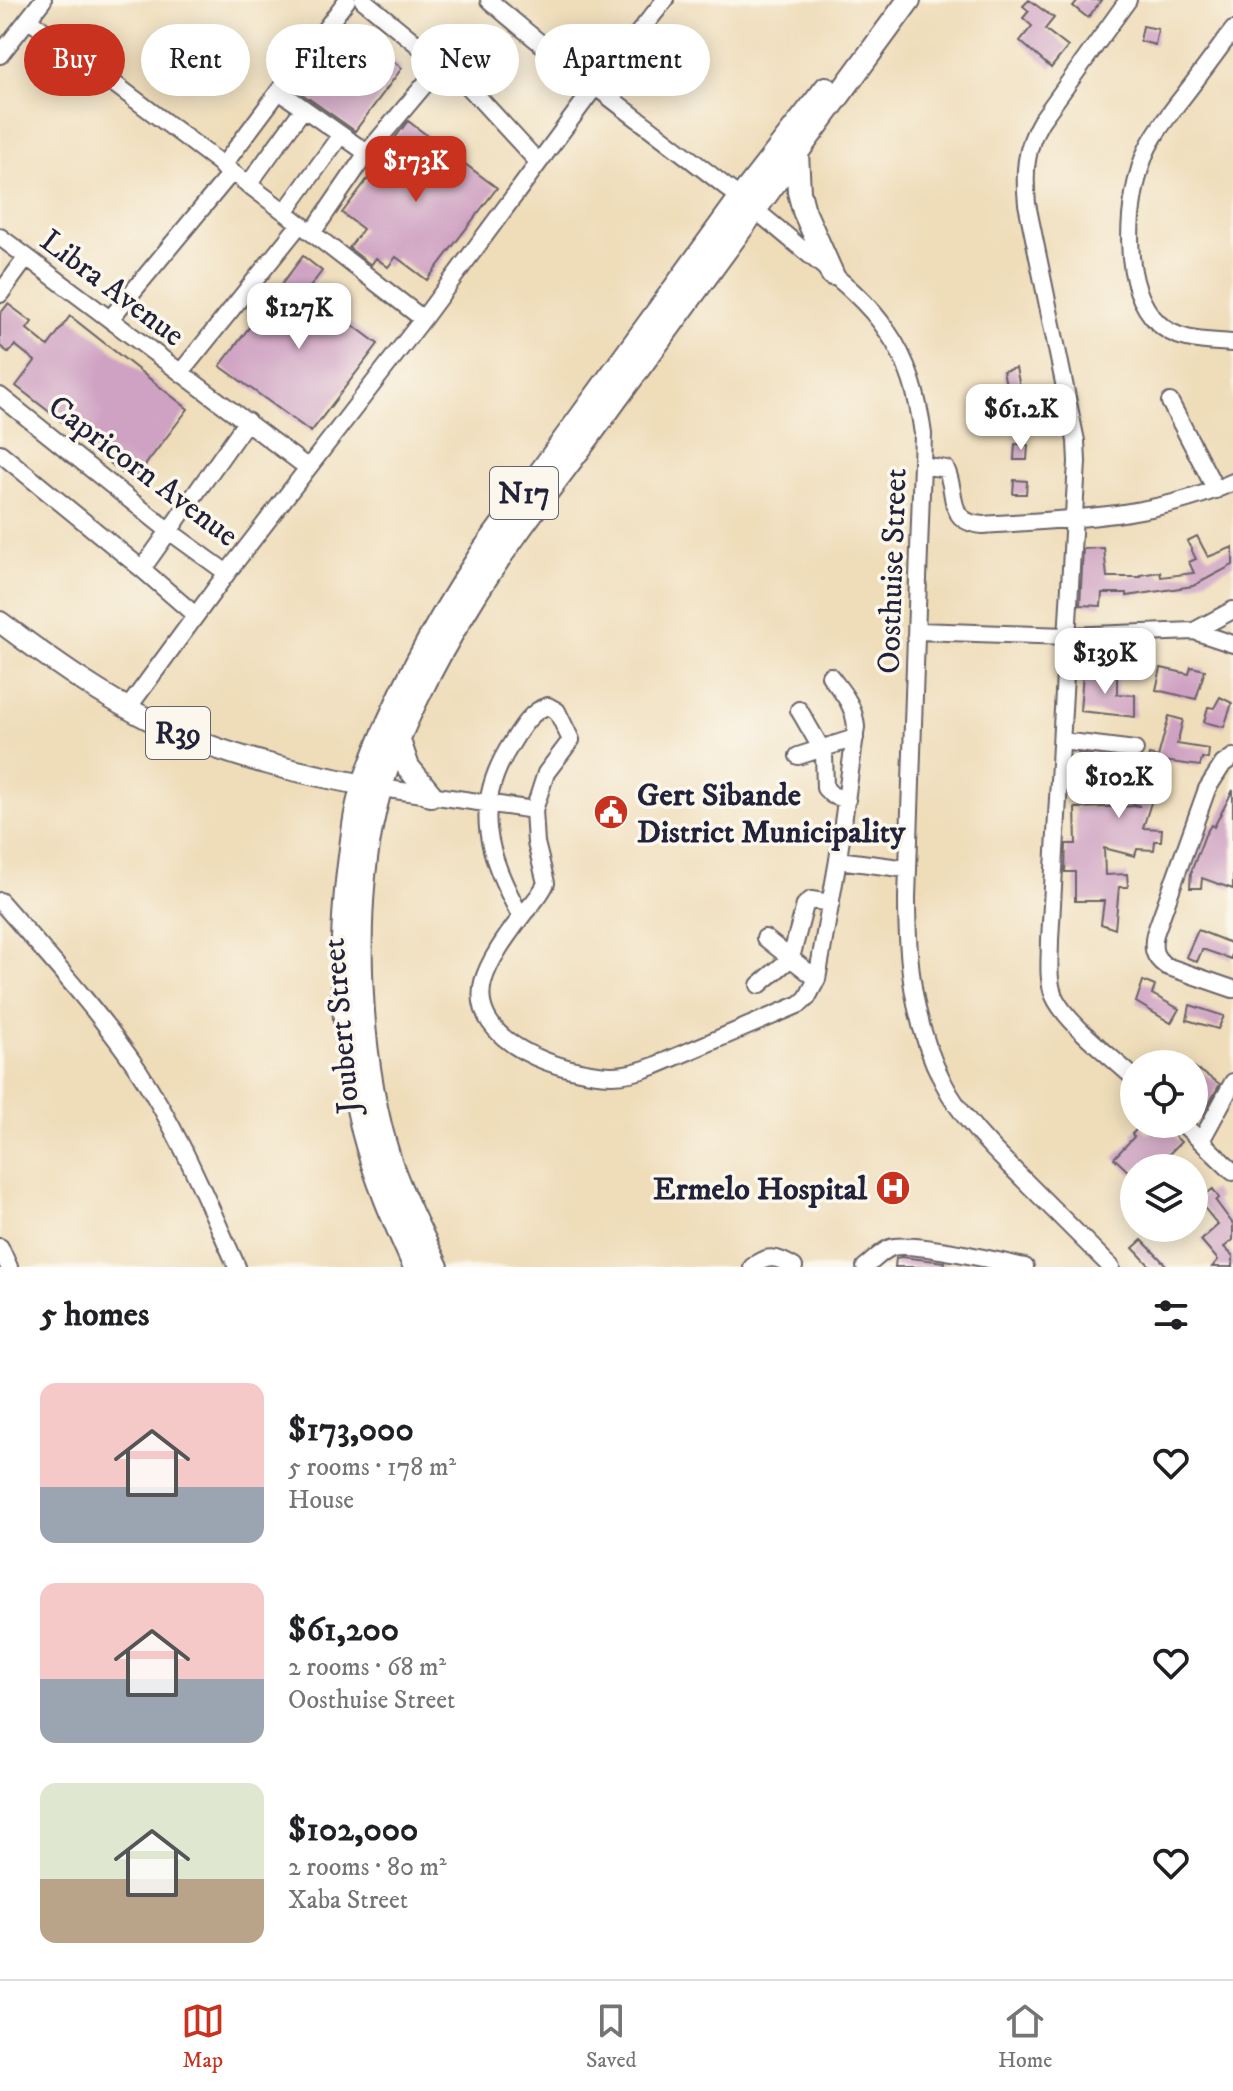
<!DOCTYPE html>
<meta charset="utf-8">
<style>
:root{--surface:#fff;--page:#f6f6f6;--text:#202124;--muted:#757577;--line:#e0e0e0;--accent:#c8321e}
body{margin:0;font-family:"IM FELL DW Pica",serif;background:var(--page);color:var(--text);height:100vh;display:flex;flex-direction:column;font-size:30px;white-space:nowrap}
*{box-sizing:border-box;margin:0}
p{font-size:26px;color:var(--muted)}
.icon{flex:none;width:44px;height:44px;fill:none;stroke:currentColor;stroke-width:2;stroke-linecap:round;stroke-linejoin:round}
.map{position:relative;height:1267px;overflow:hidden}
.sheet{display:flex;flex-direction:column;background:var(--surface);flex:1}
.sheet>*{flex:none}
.banner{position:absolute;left:24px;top:24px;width:800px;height:72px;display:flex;gap:16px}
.controls{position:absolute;left:1120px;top:1050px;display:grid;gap:16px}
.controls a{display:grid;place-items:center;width:88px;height:88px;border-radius:50%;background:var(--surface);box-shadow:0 4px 20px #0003;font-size:40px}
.price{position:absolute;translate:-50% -68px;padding:0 18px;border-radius:16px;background:#fff;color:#222;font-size:26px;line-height:52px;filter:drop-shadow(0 2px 4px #0008)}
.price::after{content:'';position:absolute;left:50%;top:48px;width:24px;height:18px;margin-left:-12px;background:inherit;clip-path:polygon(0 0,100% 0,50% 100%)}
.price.selected{background:var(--accent);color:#fff}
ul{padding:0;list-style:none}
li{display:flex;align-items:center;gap:24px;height:200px;padding:0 40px}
li span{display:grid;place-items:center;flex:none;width:224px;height:160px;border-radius:16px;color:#555}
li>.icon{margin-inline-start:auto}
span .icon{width:96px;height:96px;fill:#fffc;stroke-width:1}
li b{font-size:34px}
h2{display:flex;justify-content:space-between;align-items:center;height:96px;padding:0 40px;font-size:34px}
.pill{padding:0 28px;border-radius:36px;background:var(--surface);box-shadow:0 4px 20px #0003;font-size:28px;line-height:72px}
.pill.selected{background:var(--accent);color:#fff}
.tabs{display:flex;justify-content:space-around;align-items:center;height:112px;border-top:2px solid var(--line);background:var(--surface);font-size:22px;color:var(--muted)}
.tabs a{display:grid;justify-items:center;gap:4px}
.tabs .selected{color:var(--accent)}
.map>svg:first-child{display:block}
</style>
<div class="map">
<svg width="1233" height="1267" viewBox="0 0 1233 1267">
<rect width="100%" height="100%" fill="#fbf7ec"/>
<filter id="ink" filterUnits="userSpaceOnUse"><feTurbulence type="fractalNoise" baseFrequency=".0125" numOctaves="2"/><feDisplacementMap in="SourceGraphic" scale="16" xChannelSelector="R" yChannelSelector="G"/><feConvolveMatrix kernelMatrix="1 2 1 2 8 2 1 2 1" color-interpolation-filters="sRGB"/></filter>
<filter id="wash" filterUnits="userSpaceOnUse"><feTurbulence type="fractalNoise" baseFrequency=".006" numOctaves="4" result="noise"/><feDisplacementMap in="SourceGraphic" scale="32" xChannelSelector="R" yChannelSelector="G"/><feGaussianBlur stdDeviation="1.8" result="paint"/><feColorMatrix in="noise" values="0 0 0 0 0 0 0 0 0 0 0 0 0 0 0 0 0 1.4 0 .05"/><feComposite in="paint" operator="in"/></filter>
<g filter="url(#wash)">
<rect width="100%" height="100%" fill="#efddba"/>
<g id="blocks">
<path fill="#cfa2c3" d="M1029,0L1054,18L1045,29L1068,47L1051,68L1020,41L1032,26L1023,18L1029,11L1023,6Z
M1078,0H1101L1088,18L1073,6Z
M344,23L402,68L355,131L301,93L336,47L330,42Z
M1143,26L1158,29L1155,45L1140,41Z
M408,121L497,188L427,280L396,257L388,267L376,258L371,265L349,248L363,229L342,213L378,165L376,163Z
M303,256L322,271L307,291L378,344L311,432L220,366Z
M8,304L32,322L27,329L48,346L70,316L188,409L133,481L81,441L83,438L16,386L35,361L15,345L9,353L0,346V314Z
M1016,368L1022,396L1009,398L1003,371Z
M1015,444L1028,445L1027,460H1014Z
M1014,480L1027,481L1026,494H1013Z
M1197,536L1208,557L1233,547V565L1193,586L1127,596V593H1102L1101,606L1080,605L1083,549L1104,548L1107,577H1141L1140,575L1160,572L1161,577L1194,573L1189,562L1196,559L1187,541Z
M1191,667L1205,670L1196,699L1156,690L1161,668L1189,674Z
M1083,673L1117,674V694L1135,695V717L1080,711Z
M1220,697L1232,703L1224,727L1204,722L1208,707L1214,708Z
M1169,716L1183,720L1177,744L1209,749L1208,759L1202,758L1200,766L1164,761L1143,828L1162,829L1161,841H1155L1154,850L1137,849L1135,856L1104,848L1105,875L1127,874L1128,887H1119L1115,929L1101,924L1104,901H1075V872H1065L1066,844H1076L1075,808L1140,806L1072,783L1078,754L1092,756V765L1112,767V778L1145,775L1149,755L1158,757Z
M1233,790V889L1202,878L1201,888H1190L1191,872H1193H1191L1205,835L1211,825L1214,827Z
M1198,930L1233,944L1231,959L1205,950H1202L1197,962L1186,957Z
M1143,981L1155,986L1152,994L1179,1009L1171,1023L1136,1002Z
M1190,1005L1224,1016L1218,1029L1187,1020Z
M1194,1067L1220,1084L1203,1114L1194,1108Z
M1162,1124L1181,1142L1155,1168H1134V1177L1114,1158L1134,1137L1132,1134L1140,1126L1148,1134Z
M1213,1189L1219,1198L1216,1201L1233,1224V1240L1224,1247L1233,1256V1267H1212L1218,1260L1201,1240L1218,1225L1198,1200Z
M1142,1240L1168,1267H1151L1133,1248Z
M901,1257L945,1262L944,1267H895L896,1258Z"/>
</g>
</g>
<g filter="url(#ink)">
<use href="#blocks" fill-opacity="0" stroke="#6a6367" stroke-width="2"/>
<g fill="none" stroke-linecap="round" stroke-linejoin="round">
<g stroke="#6a6367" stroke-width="20">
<path id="minor" d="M363,0L468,86L538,162
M489,0C587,86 696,158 795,243C827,270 864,296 887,331C909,362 918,397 923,434L907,898C907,961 913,1024 943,1082C962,1120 995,1151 1024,1180C1053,1209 1082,1238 1111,1267
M1128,0L1041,121C1025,148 1024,173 1027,204L1076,441L1077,462L1050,940C1050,958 1047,979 1054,996C1065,1022 1113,1058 1134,1078
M28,19L285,212L423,319
M1233,30C1215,54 1197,79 1178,103C1166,119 1153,135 1145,154C1127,200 1119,285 1158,323C1177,342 1208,341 1233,343
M0,55L43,0
M279,91L367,153
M222,167L347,0
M248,185L303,109
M285,212L340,136
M312,233L367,153L442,64
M0,237L308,468
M0,294L27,257
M110,319L231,173
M181,372L300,224
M0,396L169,531L227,573L423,319L594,88L665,0
M1170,402L1216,490
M0,453L142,569L247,421
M922,465L946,469C958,494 945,522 983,525C1066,519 1156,518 1233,482
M142,569L195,615
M918,631L1067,636L1194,631L1233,644
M1194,631L1233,610
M128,708L227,573
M799,710L824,753L825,788L832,795L847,800
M1062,741L1135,750
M798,756L855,738
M1233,757L1223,764L1207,789L1155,934C1152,948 1153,957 1166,966L1233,989
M381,788L534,810
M838,860L908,869
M0,901C48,956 98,1010 139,1071C179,1132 207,1201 237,1267
M521,917C487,853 470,806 513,741C521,728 532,710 548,706L557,711L571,740L546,773L534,810L536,843L546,883C541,895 532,904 524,913C510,932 489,959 483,982C468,1044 565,1074 612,1075C627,1075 641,1071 654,1066L800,1004L807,998L817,979L838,860L856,727C854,705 843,693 830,676
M765,938L817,979
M759,985L791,958L805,905L811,900L831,903
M1183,1124L1233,1172
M1201,1141L1233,1082
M0,1247L9,1267
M752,1267C767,1254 778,1257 794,1267
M865,1267C873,1261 881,1252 890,1248C909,1240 1001,1262 1025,1267"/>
</g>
<g stroke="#6a6367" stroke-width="24">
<path id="major" d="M0,622C51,660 102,697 158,724C227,758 305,774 380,788"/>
</g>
<g stroke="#6a6367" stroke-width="26">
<path id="highway" d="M797,153L799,192L804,211L832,274
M399,741L408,767L431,795
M415,1267C395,1223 375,1178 363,1131C342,1047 338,958 348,872C352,843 354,811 364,783C393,701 435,623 483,551L741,197L826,88
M437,1267C421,1232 402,1198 390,1161C358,1061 351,911 375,809C390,744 434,661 469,605C513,532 568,467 617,398C714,265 811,132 909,0"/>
</g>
<use href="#minor" stroke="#fff" stroke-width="16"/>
<use href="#major" stroke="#fff" stroke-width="20"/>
<use href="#highway" stroke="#fff" stroke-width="22"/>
</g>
</g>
<defs>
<g id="civic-disc" transform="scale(1.8)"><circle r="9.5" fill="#c8321e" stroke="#fbf7ec"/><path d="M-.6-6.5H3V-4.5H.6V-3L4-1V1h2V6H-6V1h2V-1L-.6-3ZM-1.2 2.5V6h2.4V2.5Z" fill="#fff"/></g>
<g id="hospital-disc" transform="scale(1.8)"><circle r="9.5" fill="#c8321e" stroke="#fbf7ec"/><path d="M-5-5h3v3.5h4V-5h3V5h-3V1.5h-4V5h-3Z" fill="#fff"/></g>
</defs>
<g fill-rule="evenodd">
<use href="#civic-disc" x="611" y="812"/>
<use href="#hospital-disc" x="893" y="1188"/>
</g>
<g text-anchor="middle" stroke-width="7" stroke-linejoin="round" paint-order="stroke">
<g fill="#fbf7ec" stroke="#636270" stroke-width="2">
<rect x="490" y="467" width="68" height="52" rx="6"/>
<rect x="146" y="707" width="64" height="52" rx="6"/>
</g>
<g font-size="30" font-weight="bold" fill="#22223b">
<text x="524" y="503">N17</text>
<text x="178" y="743">R39</text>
</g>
<g font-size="32" fill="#22223b" stroke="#fbf7ec">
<text transform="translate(113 287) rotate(37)" y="11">Libra Avenue</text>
<text transform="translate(144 470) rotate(37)" y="11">Capricorn Avenue</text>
<text transform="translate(891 571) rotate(-88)" y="11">Oosthuise Street</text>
<text transform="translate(340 1026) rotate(-95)" y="11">Joubert Street</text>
</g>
<g font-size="32" font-weight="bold" fill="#22223b" stroke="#fbf7ec" text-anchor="start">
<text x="637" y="805">Gert Sibande<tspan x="637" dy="37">District Municipality</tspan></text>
<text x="867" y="1199" text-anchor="end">Ermelo Hospital</text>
</g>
</g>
</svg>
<div class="controls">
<a><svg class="icon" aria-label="locate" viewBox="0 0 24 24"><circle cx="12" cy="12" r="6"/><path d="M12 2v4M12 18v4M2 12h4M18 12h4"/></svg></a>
<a><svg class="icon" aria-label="layers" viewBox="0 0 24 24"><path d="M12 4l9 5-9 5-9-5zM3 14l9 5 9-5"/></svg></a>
</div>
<b class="price selected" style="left:416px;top:204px">$173K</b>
<b class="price" style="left:299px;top:351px">$127K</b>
<b class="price" style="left:1021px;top:452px">$61.2K</b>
<b class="price" style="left:1105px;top:696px">$139K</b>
<b class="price" style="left:1119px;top:820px">$102K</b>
<div class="banner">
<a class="pill selected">Buy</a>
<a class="pill">Rent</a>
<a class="pill">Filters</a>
<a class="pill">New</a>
<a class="pill">Apartment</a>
</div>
</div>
<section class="sheet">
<h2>5 homes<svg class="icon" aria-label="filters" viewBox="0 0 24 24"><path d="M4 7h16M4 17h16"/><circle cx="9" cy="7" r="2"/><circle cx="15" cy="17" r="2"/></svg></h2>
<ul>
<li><span style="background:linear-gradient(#f6c9c9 65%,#9aa5b1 0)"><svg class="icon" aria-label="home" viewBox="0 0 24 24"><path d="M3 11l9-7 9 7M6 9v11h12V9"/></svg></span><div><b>$173,000</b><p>5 rooms · 178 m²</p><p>House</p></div><svg class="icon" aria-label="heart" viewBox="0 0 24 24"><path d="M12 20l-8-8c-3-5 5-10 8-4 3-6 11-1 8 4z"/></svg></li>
<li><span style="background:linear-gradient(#f6c9c9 60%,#9aa5b1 0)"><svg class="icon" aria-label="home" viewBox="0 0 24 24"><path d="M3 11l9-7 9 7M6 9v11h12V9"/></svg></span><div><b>$61,200</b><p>2 rooms · 68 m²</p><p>Oosthuise Street</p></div><svg class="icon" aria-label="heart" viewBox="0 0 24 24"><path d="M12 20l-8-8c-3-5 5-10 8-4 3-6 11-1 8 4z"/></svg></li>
<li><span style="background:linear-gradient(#dfe7d0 60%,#b9a48a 0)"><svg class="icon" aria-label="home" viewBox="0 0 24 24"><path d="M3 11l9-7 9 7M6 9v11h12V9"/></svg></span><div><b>$102,000</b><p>2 rooms · 80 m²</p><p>Xaba Street</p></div><svg class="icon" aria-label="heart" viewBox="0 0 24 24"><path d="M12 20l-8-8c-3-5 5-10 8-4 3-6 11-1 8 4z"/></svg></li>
</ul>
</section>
<nav class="tabs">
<a class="selected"><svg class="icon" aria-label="map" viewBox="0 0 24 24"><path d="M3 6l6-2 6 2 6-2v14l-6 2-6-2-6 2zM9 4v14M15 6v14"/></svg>Map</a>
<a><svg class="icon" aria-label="saved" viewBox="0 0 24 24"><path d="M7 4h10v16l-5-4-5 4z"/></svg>Saved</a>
<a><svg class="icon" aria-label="home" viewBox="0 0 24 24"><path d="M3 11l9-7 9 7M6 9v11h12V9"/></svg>Home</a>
</nav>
